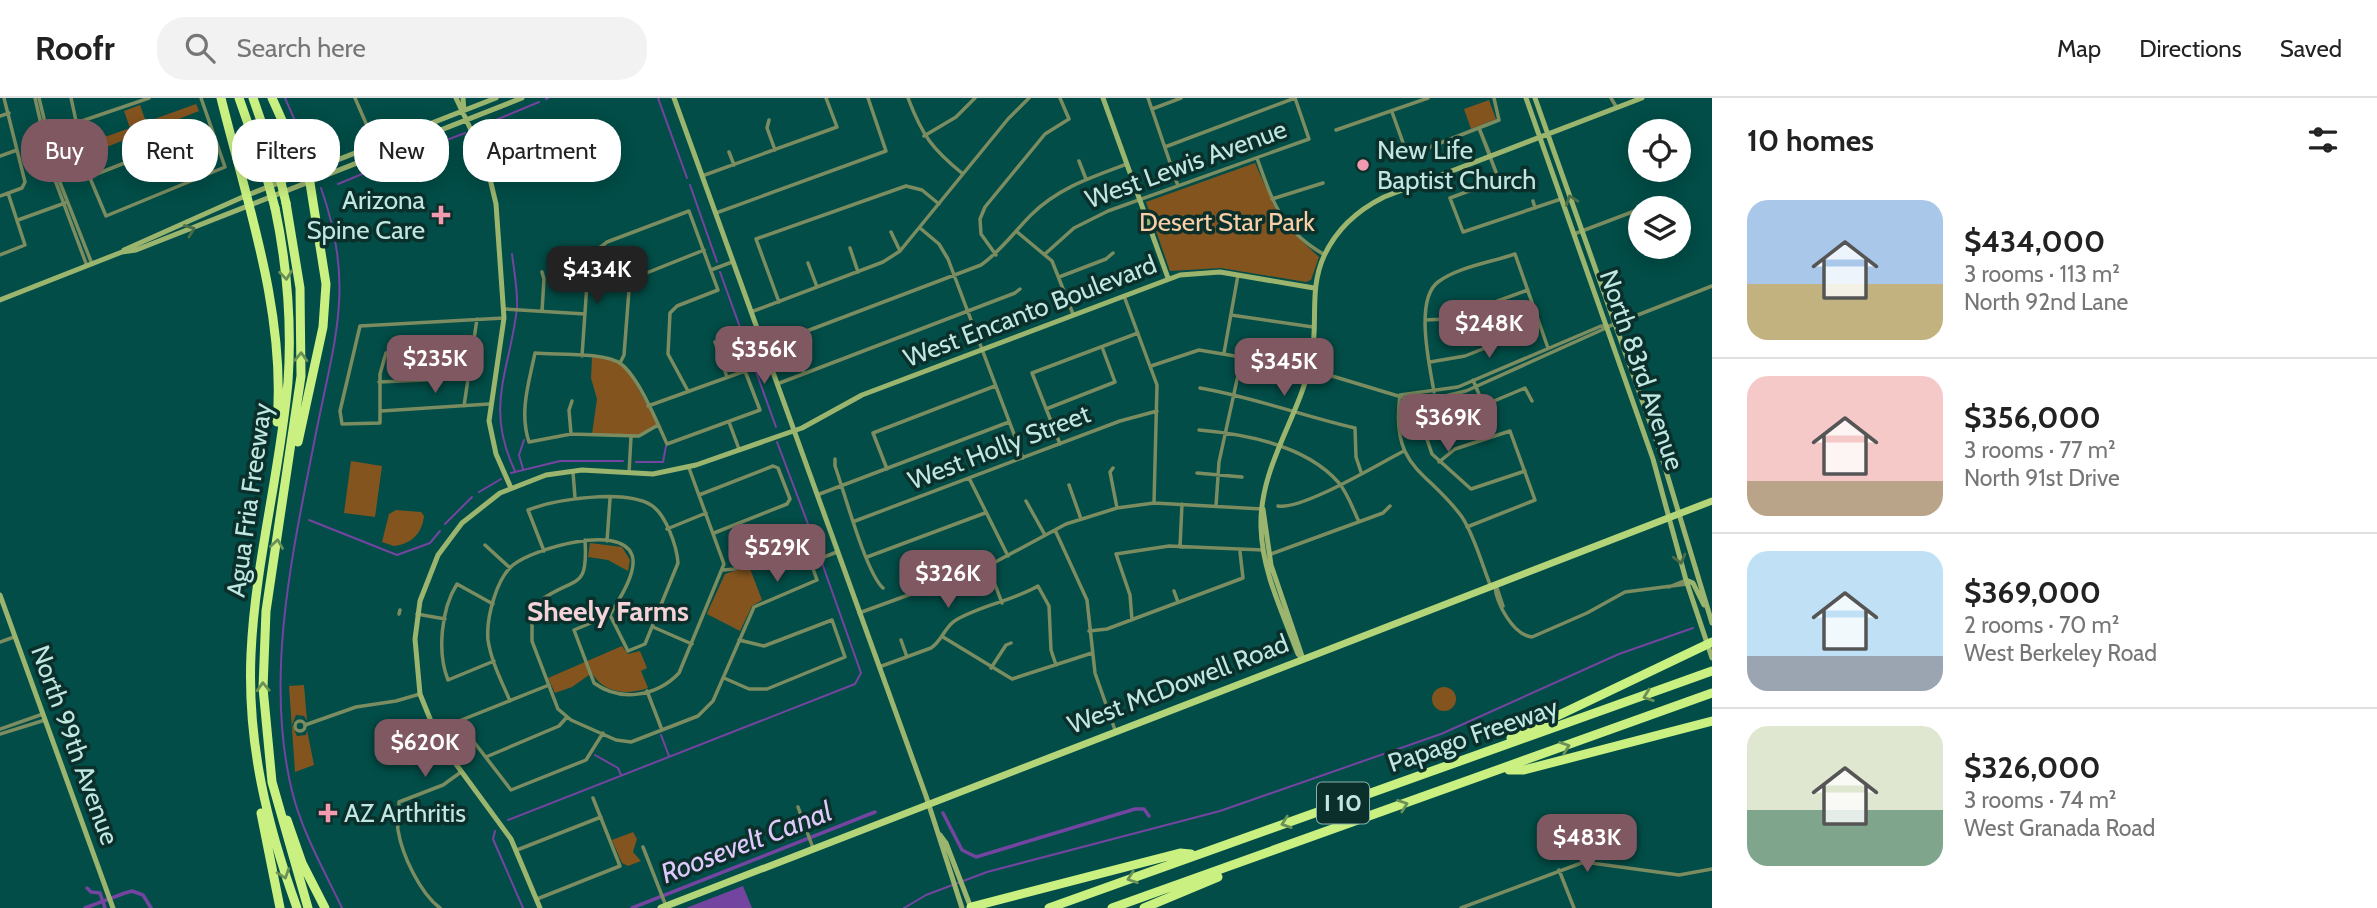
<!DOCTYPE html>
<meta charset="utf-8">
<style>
:root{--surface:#fff;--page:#f2f2f2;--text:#222;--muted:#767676;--line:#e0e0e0;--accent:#805861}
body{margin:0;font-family:Cabin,sans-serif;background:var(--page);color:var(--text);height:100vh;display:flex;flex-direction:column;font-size:26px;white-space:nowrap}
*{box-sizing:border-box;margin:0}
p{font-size:23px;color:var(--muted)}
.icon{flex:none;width:38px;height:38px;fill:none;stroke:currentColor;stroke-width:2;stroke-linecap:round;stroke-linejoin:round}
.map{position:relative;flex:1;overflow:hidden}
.panel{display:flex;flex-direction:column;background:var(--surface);width:665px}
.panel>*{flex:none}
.top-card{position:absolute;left:21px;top:21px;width:665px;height:63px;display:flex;gap:14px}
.tools{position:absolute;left:1628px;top:21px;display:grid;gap:14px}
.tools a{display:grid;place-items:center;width:63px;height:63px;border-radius:50%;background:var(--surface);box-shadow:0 4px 18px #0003;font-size:35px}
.price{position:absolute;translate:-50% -60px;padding:0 16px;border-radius:14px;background:var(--accent);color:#fff;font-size:23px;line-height:46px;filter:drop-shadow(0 2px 4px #0008)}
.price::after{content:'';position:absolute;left:50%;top:42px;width:21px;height:16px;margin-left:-10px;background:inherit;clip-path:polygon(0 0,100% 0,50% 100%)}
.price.on{background:#222;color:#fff}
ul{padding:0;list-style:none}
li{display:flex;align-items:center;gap:21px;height:175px;padding:0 35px}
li+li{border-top:2px solid var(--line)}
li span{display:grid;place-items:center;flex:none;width:196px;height:140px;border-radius:21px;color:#555}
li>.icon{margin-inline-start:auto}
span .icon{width:84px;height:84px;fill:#fffc;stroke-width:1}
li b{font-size:30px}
h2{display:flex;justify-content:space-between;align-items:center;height:84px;padding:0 35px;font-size:30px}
.chip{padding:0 24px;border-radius:28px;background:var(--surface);box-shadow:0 4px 18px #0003;font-size:24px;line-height:63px}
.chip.on{background:var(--accent);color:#fff}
header{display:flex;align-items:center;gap:42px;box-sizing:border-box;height:98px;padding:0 35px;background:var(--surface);border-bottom:2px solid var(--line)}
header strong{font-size:33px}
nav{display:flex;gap:38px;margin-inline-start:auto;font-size:24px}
.search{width:490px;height:63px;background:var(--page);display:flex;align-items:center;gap:18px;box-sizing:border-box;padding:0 24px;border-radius:28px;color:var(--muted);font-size:26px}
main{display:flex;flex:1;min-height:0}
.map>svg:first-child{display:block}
</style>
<header>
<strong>Roofr</strong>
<div class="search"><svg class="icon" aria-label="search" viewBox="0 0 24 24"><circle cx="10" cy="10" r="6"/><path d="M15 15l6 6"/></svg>Search here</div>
<nav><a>Map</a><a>Directions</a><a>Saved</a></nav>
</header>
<main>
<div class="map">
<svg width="1712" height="810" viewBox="0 0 1712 810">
<rect width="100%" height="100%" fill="#024d47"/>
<path fill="#84541f" d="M1489,2L1496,21L1471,31L1464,11Z
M196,6L199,13L148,33L154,49L142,54L134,38L87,57L85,46L130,30L124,13L140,7L146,24Z
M1255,65L1281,124L1319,159L1311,182L1306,184L1221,170L1170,173L1146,104Z
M592,259L615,262L629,274L658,327L642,338L592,336L597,301L591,280Z
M351,363L382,368L375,419L344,415Z
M396,412L421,414L424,418C422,436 411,446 394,448L382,444L389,416Z
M590,445L622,449L630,462L628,473L608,462L588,459Z
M749,468L762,502L752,508L740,533L707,516L708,513L725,476Z
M622,548L628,556L640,553L647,570L641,573L648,590C628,597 604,596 592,575L572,589L555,595L548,580Z
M304,587L307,623L304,618L296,617L292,627L297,638L306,637L307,632L314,667L295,674L289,588Z
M1432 601a12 12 0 1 1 24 0a12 12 0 1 1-24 0Z
M633,734L637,741L633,754L641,763L628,768L622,765L612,742Z"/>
<path fill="#7444a1" d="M743,788L752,810H686Z"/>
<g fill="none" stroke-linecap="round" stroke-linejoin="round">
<path stroke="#7444a1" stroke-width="2" d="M285,0L312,61
M658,0L687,80
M546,1L548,0
M479,29L539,4
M405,58L465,35
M338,86L396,62
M690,87L717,164
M321,90C356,189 334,242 315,340C293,452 264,579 292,693C302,734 324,772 342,810
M512,156C514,172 518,194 517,210C510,273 484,308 515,373
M720,174L776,329
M777,344L819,455
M636,364H663L666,348
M523,371L519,357L524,342
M511,375L560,363H623
M479,394L501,381
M309,422L397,457L430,445L440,433
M445,426L472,399
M661,637L669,658
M595,657L618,670L621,677
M508,722L855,586L861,575L822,465
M495,733L493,741L523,810
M904,810L926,797L987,774L1220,713L1441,636L1619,556L1693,530"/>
<path stroke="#7444a1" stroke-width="3.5" d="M943,715L962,752L976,759L1135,711H1144L1149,718
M87,790L91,794L100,795L105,810
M85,810L125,795L132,793L143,797L151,810
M632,810L875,714"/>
<path stroke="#7b8c60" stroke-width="3.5" d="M35,0L52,74L87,168
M39,0L59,82L92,166
M71,0L87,73L106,118L225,69L201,0
M355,0L375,46
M908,0C922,37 932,51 963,76
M1148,0L1178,88
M1611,0L1617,10
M1152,11L1181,0
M1392,14L1406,53L1412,56L1499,22L1494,0
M0,18L9,15
M769,22L767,30L775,52
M76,25L149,0
M1479,30L1499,82L1450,100L1463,134L1561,101
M1479,30L1490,57
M1336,32L1428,0
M924,38L956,19L975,0
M729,54L734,67
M0,58L17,52
M50,59L82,53
M1257,60C1273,105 1281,132 1325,157
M1079,63L1086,81
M702,78L837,29L826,0
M89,79L211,31
M0,98L22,90L25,84L4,0
M1272,101L1323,85
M1533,103L1535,110
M716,115L886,53L868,0
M18,122L65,105
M920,130L939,146L948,161L1023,360
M1016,133L1052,163L1073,216
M891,134L900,153
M1574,136L1640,111
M850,150L858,174
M1045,156L1074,130L1108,113L1309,41L1295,0L1165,49
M0,157L25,147L8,95
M996,157L981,136L980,121L985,109L1045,36L1069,21L1060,0
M808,165L817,189
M711,172L732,164
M542,174L544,181L542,213
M1059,179L1106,161L1113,155
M1124,198L1157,287L1154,405
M779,204L756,141L906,88L922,92L939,106
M504,211L585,216
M751,214L883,164L900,153L1008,21L1029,0
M1231,217L1313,229
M1425,222L1448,221L1528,192
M715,244L727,279
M473,251L386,255L380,276V325L342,326L340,313L360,228L504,220
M1224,255L1238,177
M582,258L588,171L593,155L607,144L689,113L718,192L677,208L670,215L668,256L688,293
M1430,264L1465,258L1540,228
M620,265L624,257L629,192L634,180L704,152
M1151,268L1199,252L1282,266
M1309,271L1408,301L1441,299L1466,293L1606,230
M804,275L791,239L981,167C1001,153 1014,134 1031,117C1058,90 1092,79 1127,66
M1473,282L1484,308
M379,284L468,280
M777,286L1015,195L1020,191
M1200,290C1253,299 1303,318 1355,330L1356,359L1361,374
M1434,294C1430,269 1414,202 1438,184C1458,169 1492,164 1515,156L1548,250
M1400,297L1458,289L1601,228L1607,229L1712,188
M1400,297C1390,371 1427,371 1462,419C1475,439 1482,467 1491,489
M464,308L477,221
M648,308L745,273L760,312L667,346C658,326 638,278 621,266C605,254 556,257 535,255C529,284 519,314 529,344L571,336L639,338L658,327
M1046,311L1115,284L1102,249
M381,313L489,306
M729,324L739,351
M1199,332C1246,336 1307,348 1339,385C1348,396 1353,411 1359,424
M571,336L569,312L572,303
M1060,346L1032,275L1138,235
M835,361V368C844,393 866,475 883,490
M1439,364L1455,351L1510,333L1535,402L1467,429
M1113,370L1110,374L1117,410
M887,371L873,335L995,288
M1525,373L1471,391L1432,356L1421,324L1456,319L1525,290L1532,303
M573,374L575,400
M629,375L631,339
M1197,375L1242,379
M969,380L1008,458
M1069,387L1081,421
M699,397L773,368L778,370L790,401L787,406L714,435
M817,397L1009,324
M1026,403L1045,437
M1216,408L1219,364L1242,259
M1278,408C1303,412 1378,366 1404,353
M855,423L1120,323L1157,313
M667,431L706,415
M1055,432L1087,502L1095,575L1115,632
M585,442C588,492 577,478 544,500L532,525V543L558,611L571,622L616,642L631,644L698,618L713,603L754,509L817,482L804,445L734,471L723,472
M607,443L610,401
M485,447L510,470
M1180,449L1182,406
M544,453L528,412C556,401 624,391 651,407C666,416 677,449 678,465L645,546L628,553L610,517
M1271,456L1383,415L1390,408
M867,459L985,415
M811,464L837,454
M968,466L971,474
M988,468L1002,505
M926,481L929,490
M1496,487L1503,508
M1495,488C1496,505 1513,537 1532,539L1587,515L1625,494L1687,486
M1669,489L1686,482
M1174,493L1178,504
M493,506L457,486C441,511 437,555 448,582L494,563
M859,515L988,468L1066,426L1117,410L1154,405L1262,411
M399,516L400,512
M417,516L445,521
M610,517L574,532L594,585C620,604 656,599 679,575L724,466L689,370
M1132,522L1130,497L1116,456L1169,448L1263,452
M653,529L692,546
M1089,533L1107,531L1243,480L1240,454
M943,539L1012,581L1092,555
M901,542L907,559
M0,544L14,539
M879,569L931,550C942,543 945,528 956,522C981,507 1012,503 1038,488L1049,508L1051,552L1056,567
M991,570L1006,547L1011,545
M724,580L749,591H767L845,559L832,522L764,548L739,542
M647,593L662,632
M510,603C502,584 491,563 488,542C486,521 496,481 513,467C533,451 620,425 632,457C638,474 618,503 610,517
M464,621L474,644L511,692L586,662L603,635
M295 628a5 5 0 1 1 10 0a5 5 0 1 1-10 0Z
M305,627L356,609L396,603L420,596
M0,631L43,616
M434,633L549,587
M0,636L45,622
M486,659L559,628L567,619
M798,709L813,750
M643,749L666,808
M517,752L601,719
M1559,772L1574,810
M537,801L620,768L593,700
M440,810C420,795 402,757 398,732C397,723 399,713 399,704L443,687L461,674
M1461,810L1584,764L1679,777L1712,771"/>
<path stroke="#9bb56e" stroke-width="5" d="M456,0L486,64L496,106L504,220L489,323L496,356L511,390
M463,0L464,13
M674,0L926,698L962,810
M1103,0L1168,180
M1526,0L1653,361L1686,482L1712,560
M1535,0L1660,353L1712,525
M124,152L245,98L496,0
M0,202L122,154L136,152L522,0
M1263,411L1271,467L1303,561
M1686,482L1693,485L1704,507
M0,497L113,810
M1303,561L1298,556C1283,515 1262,474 1261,429C1259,367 1302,316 1312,257C1318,223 1309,191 1324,158C1336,132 1358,112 1384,99L1642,0
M940,737L946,745L971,810
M540,810L511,741L439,643L420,596L415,541L420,503L438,457L462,425L500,395L546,377L582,372L653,376L696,367L802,330L862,297L1180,177L1220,174L1314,190"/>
<path stroke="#b3d478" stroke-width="7" d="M661,810L1712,403"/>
<path stroke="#c9f080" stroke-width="9" d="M221,0C247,105 286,215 277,324
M239,0L266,77
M253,0L278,72
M272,0L310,85L326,186L323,229L298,344
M286,105L300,190L301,278L266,513L263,590L272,684L308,810
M275,110C287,167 292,225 288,284C280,375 255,465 251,556C247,645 267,727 297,810
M1511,640L1712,544
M1509,672H1524L1712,623
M261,715L280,810
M287,722L302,765L325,810
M971,809L1180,755L1191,756
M1049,810L1712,573
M1112,810L1712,595
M1144,810L1218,779"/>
<path stroke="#c9f080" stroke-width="9" d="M278,72L286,105
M266,77L275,110"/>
</g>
<defs><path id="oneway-chevron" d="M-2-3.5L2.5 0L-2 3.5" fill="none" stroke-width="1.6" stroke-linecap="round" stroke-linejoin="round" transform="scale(1.75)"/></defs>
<g stroke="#4c6b49">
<use href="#oneway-chevron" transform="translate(1571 102) rotate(-110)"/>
<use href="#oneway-chevron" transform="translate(190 132) rotate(-21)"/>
<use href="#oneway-chevron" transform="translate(1680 461) rotate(75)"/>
</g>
<g stroke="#6a9056">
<use href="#oneway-chevron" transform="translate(286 177) rotate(84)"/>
<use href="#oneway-chevron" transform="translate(301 259) rotate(-88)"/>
<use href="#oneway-chevron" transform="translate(277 446) rotate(-81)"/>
<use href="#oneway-chevron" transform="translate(263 589) rotate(-92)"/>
<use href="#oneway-chevron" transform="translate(1648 598) rotate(160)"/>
<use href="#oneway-chevron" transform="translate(1565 649) rotate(-20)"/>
<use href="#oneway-chevron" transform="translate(1403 707) rotate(-20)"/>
<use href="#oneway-chevron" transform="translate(1286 725) rotate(161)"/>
<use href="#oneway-chevron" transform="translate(284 776) rotate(71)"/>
<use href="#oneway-chevron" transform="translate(1132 780) rotate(160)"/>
</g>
<g fill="#f29aae" stroke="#0b2f2b" stroke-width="2.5">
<circle cx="1363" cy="67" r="7"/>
<path d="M437.5 106.5h7v7h7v7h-7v7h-7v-7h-7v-7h7z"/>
<path d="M324.5 704.5h7v7h7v7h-7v7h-7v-7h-7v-7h7z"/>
</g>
<g text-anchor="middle" stroke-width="7" stroke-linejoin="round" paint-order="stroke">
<rect fill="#0b2f2b" stroke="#8ab0aa" stroke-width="2" x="1317" y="684.5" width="52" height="41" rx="5"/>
<g font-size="24" font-weight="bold" fill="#c0e7e1">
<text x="1343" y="713">I 10</text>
</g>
<g font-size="26" fill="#c0e7e1" stroke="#0b2f2b" text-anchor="start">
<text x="1377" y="61">New Life<tspan x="1377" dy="30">Baptist Church</tspan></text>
<text x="425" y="111" text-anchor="end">Arizona<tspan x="425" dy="30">Spine Care</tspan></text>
<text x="344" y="724">AZ Arthritis</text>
</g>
<g font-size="26" fill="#c0e7e1" stroke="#0b2f2b">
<text transform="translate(1186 66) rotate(-20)" y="9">West Lewis Avenue</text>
<text transform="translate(1030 213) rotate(-21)" y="9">West Encanto Boulevard</text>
<text transform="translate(1642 272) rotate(71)" y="9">North 83rd Avenue</text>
<text transform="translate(999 349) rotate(-21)" y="9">West Holly Street</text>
<text transform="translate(249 402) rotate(-82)" y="9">Agua Fria Freeway</text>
<text transform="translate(1178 586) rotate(-21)" y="9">West McDowell Road</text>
<text transform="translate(1473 637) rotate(-19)" y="9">Papago Freeway</text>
<text transform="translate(75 647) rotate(70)" y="9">North 99th Avenue</text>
</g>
<g font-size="26" fill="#f8cea6" stroke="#0b2f2b">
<text x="1227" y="133">Desert Star Park</text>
</g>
<g font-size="28" font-weight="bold" fill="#f6d3d9" stroke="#0b2f2b">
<text x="608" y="523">Sheely Farms</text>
</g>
<g font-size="28" font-style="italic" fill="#dfc9fb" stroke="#0b2f2b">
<text transform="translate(746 744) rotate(-21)" y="10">Roosevelt Canal</text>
</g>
</g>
</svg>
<div class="tools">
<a><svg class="icon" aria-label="locate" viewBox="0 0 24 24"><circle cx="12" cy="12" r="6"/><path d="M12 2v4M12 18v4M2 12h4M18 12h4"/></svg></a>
<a><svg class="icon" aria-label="layers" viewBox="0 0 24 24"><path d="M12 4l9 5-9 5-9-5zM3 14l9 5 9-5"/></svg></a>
</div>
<b class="price on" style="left:597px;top:208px">$434K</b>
<b class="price" style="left:1489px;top:262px">$248K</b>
<b class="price" style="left:764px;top:288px">$356K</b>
<b class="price" style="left:435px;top:297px">$235K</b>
<b class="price" style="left:1284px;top:300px">$345K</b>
<b class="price" style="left:1448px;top:356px">$369K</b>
<b class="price" style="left:777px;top:486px">$529K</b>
<b class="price" style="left:948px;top:512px">$326K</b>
<b class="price" style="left:425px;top:681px">$620K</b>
<b class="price" style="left:1587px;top:776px">$483K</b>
<div class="top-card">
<a class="chip on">Buy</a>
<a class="chip">Rent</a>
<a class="chip">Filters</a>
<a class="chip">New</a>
<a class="chip">Apartment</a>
</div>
</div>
<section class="panel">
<h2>10 homes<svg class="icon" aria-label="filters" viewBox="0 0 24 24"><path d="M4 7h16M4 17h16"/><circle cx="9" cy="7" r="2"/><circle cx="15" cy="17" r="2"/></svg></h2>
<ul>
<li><span style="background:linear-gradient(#a9c7e8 60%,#c2b280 0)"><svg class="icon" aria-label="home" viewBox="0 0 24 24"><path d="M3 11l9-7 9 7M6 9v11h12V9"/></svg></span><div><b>$434,000</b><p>3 rooms · 113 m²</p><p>North 92nd Lane</p></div></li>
<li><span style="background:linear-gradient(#f6c9c9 75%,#b9a48a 0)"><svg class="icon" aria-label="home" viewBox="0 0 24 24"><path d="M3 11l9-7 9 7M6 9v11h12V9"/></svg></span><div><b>$356,000</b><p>3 rooms · 77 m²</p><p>North 91st Drive</p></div></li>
<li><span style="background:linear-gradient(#bfe0f5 75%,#9aa5b1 0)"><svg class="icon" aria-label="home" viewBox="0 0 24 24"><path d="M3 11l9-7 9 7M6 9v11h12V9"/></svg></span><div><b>$369,000</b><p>2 rooms · 70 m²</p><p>West Berkeley Road</p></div></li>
<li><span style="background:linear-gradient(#dfe7d0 60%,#7fa58c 0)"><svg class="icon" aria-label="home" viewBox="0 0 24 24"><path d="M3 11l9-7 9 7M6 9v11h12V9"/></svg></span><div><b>$326,000</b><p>3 rooms · 74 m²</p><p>West Granada Road</p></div></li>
</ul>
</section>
</main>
